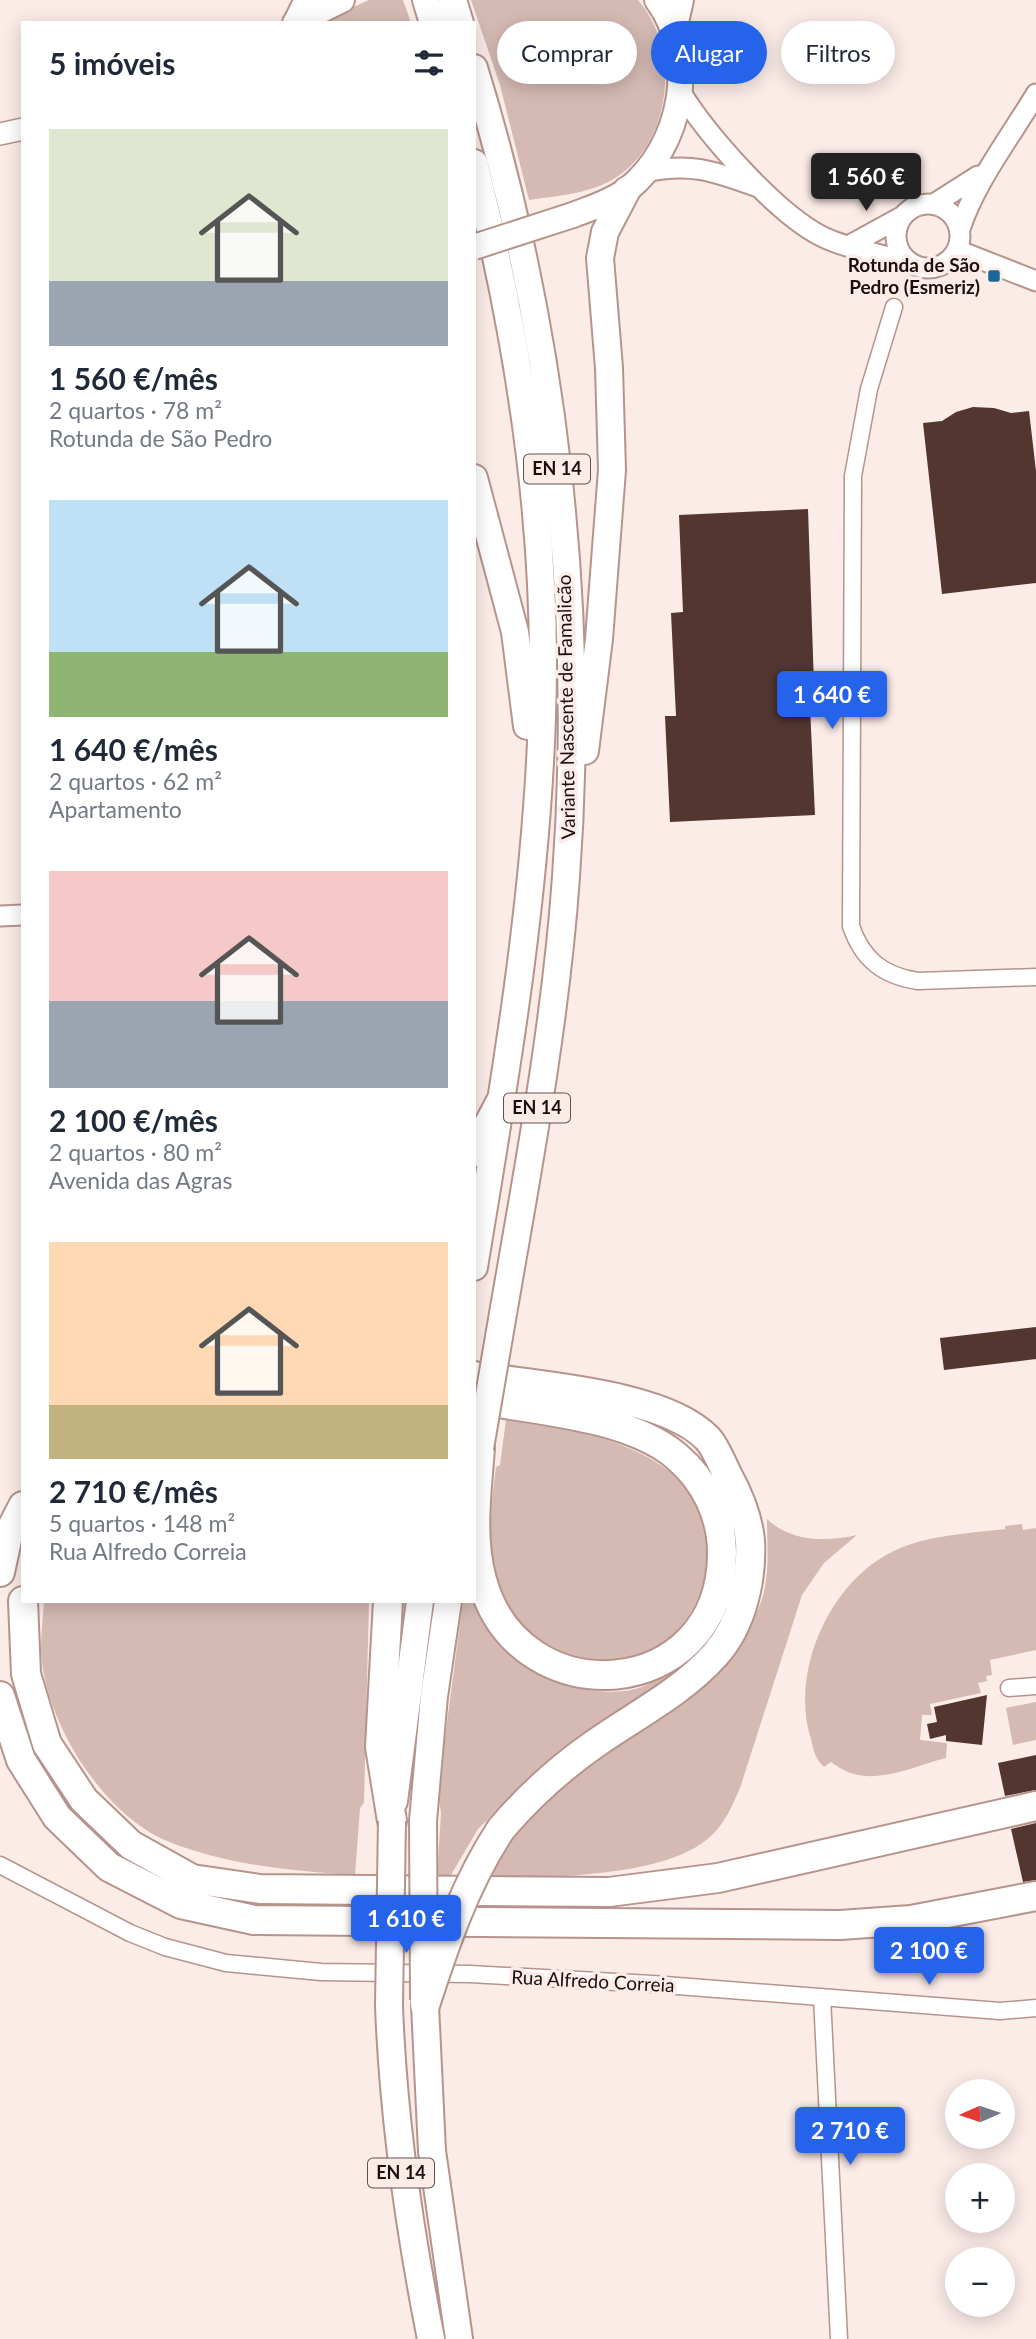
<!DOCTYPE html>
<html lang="pt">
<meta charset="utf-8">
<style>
:root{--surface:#fff;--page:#f6f6f7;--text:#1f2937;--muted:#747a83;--accent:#2563eb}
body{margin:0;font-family:Lato,sans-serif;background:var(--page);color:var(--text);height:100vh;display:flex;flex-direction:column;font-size:26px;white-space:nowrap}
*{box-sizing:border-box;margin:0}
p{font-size:23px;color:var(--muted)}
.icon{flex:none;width:38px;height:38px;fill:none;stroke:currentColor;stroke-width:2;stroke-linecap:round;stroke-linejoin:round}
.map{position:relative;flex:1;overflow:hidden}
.details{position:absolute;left:21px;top:21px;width:455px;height:1582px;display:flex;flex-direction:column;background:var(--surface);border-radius:0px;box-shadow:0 4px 18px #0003}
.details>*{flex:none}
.top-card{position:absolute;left:497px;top:21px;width:434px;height:63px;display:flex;gap:14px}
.needle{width:46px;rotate:267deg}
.controls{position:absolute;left:945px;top:2079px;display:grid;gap:14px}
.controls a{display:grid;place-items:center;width:70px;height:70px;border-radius:50%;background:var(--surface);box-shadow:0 4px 18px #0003;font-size:35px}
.price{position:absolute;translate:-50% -60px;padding:0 16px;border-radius:7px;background:var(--accent);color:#fff;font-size:23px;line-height:46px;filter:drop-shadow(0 2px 4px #0008)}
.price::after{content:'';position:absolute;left:50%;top:42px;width:21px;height:16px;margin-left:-10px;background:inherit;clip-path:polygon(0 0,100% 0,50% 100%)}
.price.selected{background:#222;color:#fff}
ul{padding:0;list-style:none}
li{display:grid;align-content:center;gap:14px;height:371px;padding:0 28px}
li span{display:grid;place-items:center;height:217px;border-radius:0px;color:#555}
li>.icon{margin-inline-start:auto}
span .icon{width:126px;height:126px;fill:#fffc;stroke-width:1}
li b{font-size:30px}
h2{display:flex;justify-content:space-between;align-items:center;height:84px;padding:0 28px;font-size:30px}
.tag{padding:0 24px;border-radius:32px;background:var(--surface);box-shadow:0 4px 18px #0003;font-size:24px;line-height:63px}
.tag.selected{background:var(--accent);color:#fff}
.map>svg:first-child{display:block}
</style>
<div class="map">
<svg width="1036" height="2339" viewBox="0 0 1036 2339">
<rect width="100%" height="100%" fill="#fbece8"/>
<path fill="#d4bab3" d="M369,0H403L411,23H318Z
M471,0H638C682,50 672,146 612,180C587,194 556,196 529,200L500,85Z
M506,1420C588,1429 724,1455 707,1568C702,1597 687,1626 662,1643C605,1680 523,1654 499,1588C486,1550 491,1507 496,1467L500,1465Z
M767,1519C791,1542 826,1542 857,1535L824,1563L802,1595L740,1788C733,1804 726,1821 713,1834C672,1876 562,1876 505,1879L493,1876L496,1862L520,1830L516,1825C530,1813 542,1800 557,1789C623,1741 735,1680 762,1599C770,1573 767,1545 767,1519Z
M1022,1524L1023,1530L1036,1528V1650L990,1660L992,1675L986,1676L987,1681L978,1683L981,1693L930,1704L932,1715H922L920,1740L947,1743L946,1758C907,1768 867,1791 831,1762L824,1767C814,1757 814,1751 811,1739C790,1675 827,1588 886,1555C922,1535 964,1534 1005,1529V1526Z
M474,1599C492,1660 562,1698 625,1691C650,1688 671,1671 692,1657L674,1675L512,1796L478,1829L448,1880L437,1878L441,1813L438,1791L463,1601H474Z
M44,1601H369L364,1803L360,1808L355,1875C291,1871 227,1865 167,1841C102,1814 43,1719 41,1649C41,1633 43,1617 44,1601Z
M1036,1702V1740L1013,1745L1006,1708Z"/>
<path fill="#533630" d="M973,407L994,408L1011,413L1029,411L1036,471V583L942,594L923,423L942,421L956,412Z
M808,509L814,685H809L815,815L670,822L665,716H676L671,613L683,612L679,515Z
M1036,1327V1359L944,1370L940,1338Z
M987,1695L982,1745L946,1741V1735L930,1739L927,1724L937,1722L934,1707Z
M1036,1755V1790L1005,1796L998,1763Z
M1036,1823V1880L1023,1882L1011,1829Z"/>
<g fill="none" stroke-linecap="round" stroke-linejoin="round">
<g stroke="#b6948c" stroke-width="19">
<path id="minor" d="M894,307L869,389L853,476L851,926C862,959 883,976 918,981L1036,977
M1009,1688L1036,1686
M0,1865L130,1933L165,1947L226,1963L321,1972L470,1974L652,1984L1000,2011L1036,2008
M822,1997L839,2339"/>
</g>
<g stroke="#b6948c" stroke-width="23">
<path id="tertiary" d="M680,91C707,135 775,212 821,236C847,249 881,254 908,262
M644,172C691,162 714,171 758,187
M896 236a32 32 0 1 1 64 0a32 32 0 1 1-64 0Z
M934,204L978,176
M960,229C974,184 1011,136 1036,94
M850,245L901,217
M957,250L1036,281
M0,916L23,915"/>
</g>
<g stroke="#b6948c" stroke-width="24">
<path id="secondary" d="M0,134L23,129"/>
</g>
<g stroke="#b6948c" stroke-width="28">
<path id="primary" d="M295,23L342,0
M674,31L681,0
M573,215C591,208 611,202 627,190C682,147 699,57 657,0"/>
</g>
<g stroke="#b6948c" stroke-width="30">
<path id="trunk" d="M426,0L433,23
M453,0L460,23
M298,20L308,0
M474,68C554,327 586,607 566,877C555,1032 525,1184 499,1337
M474,163C520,344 549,530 542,717C536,902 504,1085 474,1267
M474,478L515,632L527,726
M585,751L599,639L612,470L609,368L600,258L605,232L627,190
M394,1801L420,1601
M423,1821L434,1696L448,1601
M389,2005C393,2118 409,2228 431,2339
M425,2005L432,2151L459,2339"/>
</g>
<g stroke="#b6948c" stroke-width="32">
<path id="motorway" d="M474,1152L501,1101
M474,1376C535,1386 665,1393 708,1439C716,1448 722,1464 728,1476C739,1496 748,1518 750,1541C752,1580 742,1625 715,1655C682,1692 636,1715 596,1743C560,1768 529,1796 501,1829
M474,1399C534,1410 629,1416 676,1456C705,1480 722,1516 722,1553C722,1703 519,1718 482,1580C470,1537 477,1491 480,1448
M0,1572L8,1535L23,1506
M23,1601L26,1674L47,1744L84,1800L131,1845L192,1879L260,1889L609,1892L718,1878L1036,1806
M388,1601L380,1747L392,1821
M0,1696L21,1760L57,1817L109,1867L181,1904L254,1920L840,1925L911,1920L1036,1896"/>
</g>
<use href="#minor" stroke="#fff" stroke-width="16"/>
<use href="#tertiary" stroke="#fff" stroke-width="19"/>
<use href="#secondary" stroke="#fff" stroke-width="21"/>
<use href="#primary" stroke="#fff" stroke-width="24"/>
<use href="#trunk" stroke="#fff" stroke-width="26"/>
<use href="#motorway" stroke="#fff" stroke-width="28"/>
<g stroke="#b6948c" stroke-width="28" stroke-linecap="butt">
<path id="primary-bridge" d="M474,247L573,215"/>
</g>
<g stroke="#b6948c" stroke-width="30" stroke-linecap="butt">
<path id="trunk-bridge" d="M480,1448L499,1337
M423,1821L424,2000
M389,2005L392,1821"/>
</g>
<g stroke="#b6948c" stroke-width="32" stroke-linecap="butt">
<path id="motorway-bridge" d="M425,2005C445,1943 465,1884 501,1829"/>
</g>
<use href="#primary-bridge" stroke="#fff" stroke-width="24"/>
<use href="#trunk-bridge" stroke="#fff" stroke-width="26"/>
<use href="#motorway-bridge" stroke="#fff" stroke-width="28"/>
</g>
<rect fill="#1b679a" stroke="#fbece8" stroke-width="2.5" x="987" y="269" width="14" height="14" rx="3.5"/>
<g text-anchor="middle" stroke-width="7" stroke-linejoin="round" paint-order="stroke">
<g fill="#fbece8" stroke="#5e514e" stroke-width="2">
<rect x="524" y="454.5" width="66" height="29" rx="5"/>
<rect x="504" y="1093.5" width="66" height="29" rx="5"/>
<rect x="368" y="2158.5" width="66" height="29" rx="5"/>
</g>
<g font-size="18" font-weight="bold" fill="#1b0f0c">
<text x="557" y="475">EN 14</text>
<text x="537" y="1114">EN 14</text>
<text x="401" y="2179">EN 14</text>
</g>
<g font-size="19" font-weight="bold" fill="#1b0f0c" stroke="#fbece8" text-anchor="end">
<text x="980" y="272">Rotunda de São<tspan x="980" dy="22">Pedro (Esmeriz)</tspan></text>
</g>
<g font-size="19" fill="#1b0f0c" stroke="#fbece8">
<text transform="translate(566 707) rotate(-91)" y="7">Variante Nascente de Famalicão</text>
<text transform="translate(593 1981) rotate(3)" y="7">Rua Alfredo Correia</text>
</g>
</g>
</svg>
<div class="controls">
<a><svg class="needle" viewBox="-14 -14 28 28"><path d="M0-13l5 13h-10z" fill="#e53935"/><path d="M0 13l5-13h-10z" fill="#747a83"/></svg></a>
<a>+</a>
<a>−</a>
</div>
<b class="price selected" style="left:866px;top:213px">1 560 €</b>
<b class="price" style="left:832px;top:731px">1 640 €</b>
<b class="price" style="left:406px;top:1955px">1 610 €</b>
<b class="price" style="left:929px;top:1987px">2 100 €</b>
<b class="price" style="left:850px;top:2167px">2 710 €</b>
<div class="top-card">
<a class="tag">Comprar</a>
<a class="tag selected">Alugar</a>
<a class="tag">Filtros</a>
</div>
<section class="details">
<h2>5 imóveis<svg class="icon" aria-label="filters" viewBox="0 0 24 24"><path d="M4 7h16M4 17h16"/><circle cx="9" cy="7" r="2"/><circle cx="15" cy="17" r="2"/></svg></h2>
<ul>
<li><span style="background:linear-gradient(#dfe7d0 70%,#9aa5b1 0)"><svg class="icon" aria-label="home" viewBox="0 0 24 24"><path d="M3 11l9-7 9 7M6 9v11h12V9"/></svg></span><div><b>1 560 €/mês</b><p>2 quartos · 78 m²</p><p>Rotunda de São Pedro</p></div></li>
<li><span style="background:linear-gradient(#bfe0f5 70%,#8fb573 0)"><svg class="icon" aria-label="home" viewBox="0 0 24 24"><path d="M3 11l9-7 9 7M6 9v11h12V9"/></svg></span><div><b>1 640 €/mês</b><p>2 quartos · 62 m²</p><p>Apartamento</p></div></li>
<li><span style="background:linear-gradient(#f6c9c9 60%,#9aa5b1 0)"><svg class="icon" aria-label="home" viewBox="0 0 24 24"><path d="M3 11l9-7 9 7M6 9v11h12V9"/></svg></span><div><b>2 100 €/mês</b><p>2 quartos · 80 m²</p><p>Avenida das Agras</p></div></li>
<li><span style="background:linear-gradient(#ffd9b3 75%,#c2b280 0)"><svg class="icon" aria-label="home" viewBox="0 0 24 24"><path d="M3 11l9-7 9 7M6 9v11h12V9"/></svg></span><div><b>2 710 €/mês</b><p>5 quartos · 148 m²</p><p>Rua Alfredo Correia</p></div></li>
</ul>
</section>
</div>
